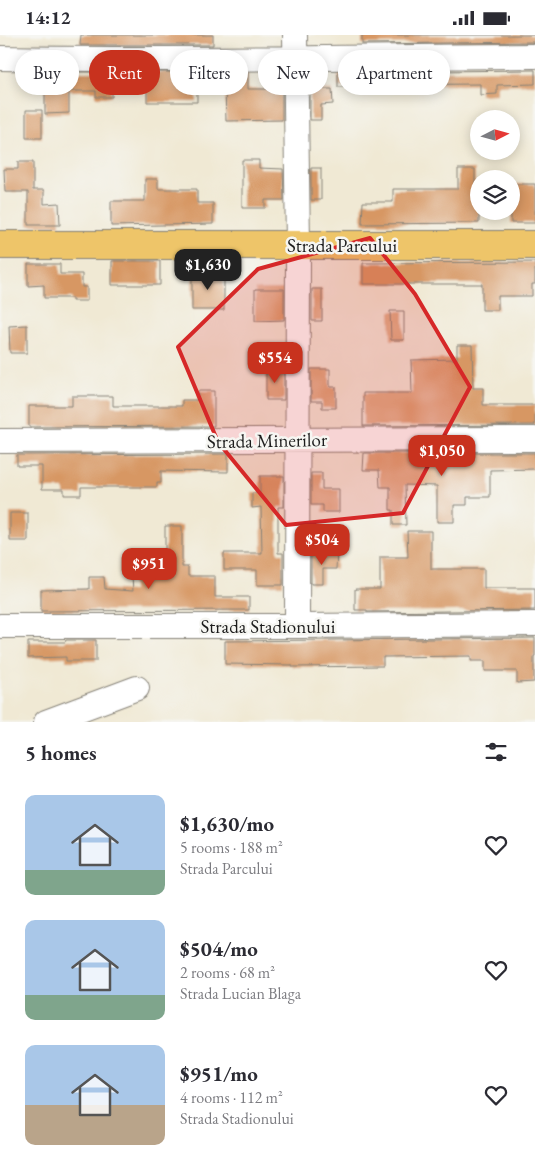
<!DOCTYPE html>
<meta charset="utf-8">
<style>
:root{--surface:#fff;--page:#f2f2f3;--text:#2b2b33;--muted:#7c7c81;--accent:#c8321e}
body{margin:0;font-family:"EB Garamond",serif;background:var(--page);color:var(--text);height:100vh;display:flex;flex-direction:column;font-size:19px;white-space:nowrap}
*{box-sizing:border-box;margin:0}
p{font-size:16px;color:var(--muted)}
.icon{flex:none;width:28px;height:28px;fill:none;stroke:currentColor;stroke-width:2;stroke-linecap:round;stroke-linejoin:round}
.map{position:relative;height:687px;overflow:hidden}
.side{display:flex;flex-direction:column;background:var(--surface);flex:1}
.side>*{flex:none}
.guide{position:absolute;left:15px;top:15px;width:505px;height:45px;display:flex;gap:10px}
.needle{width:32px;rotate:84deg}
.tools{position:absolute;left:470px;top:75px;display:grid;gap:10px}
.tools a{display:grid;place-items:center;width:50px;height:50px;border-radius:50%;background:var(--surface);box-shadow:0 2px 12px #0003;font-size:25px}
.price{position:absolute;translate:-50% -42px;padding:0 11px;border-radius:10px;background:var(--accent);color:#fff;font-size:16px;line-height:32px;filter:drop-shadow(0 1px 2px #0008)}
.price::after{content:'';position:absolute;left:50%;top:30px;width:15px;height:11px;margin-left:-8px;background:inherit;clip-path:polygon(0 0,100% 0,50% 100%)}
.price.active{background:#222;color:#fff}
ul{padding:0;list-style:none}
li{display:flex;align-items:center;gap:15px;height:125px;padding:0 25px}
li span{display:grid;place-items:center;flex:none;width:140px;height:100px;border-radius:10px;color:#555}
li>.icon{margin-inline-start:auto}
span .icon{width:60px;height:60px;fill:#fffc;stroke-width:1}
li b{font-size:21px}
h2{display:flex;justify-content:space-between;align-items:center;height:60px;padding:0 25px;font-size:21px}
.pill{padding:0 18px;border-radius:22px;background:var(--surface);box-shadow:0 2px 12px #0003;font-size:18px;line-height:45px}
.pill.active{background:var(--accent);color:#fff}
.status{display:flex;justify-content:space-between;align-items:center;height:35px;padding:0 25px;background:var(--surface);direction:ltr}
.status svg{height:14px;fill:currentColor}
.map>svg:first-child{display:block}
</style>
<div class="status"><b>14:12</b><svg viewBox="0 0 49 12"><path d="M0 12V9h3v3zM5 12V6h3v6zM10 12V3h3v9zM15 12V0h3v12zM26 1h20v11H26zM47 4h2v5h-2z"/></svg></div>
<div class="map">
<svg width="535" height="687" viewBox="0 0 535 687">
<rect width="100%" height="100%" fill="#f6f6f2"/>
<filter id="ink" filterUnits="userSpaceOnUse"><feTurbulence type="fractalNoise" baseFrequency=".02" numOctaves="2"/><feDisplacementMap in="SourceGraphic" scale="10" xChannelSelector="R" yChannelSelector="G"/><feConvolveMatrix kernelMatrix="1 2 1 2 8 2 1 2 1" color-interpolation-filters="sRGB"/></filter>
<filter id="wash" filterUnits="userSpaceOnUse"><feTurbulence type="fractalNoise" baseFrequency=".0096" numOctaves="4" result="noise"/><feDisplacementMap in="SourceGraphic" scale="20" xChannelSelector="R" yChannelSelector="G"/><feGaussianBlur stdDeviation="1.12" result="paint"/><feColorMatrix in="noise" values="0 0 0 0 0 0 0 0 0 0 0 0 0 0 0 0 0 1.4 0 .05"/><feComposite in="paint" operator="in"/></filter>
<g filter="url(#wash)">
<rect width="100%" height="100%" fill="#f0e9d4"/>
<g id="blocks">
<path fill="#d79763" d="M81,0H213V10H80Z
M362,0H535V7L362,9Z
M535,35V49L497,50V59L480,60V49L351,50V52H338V37Z
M45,37H248V54H282V85L226,86L225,51H197V67H147V51H112V62H96V56H69V78L45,79Z
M310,54H332L333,69L321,70V85H310Z
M26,75H42V103H26Z
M242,125H259V133L283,134L284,165H265V173H242Z
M18,127H33V155H44V169L59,168L60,190H28V157H5L4,134H18Z
M311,133H321V165H311Z
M458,134H475V167H479V188L362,189L363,167H393V154H458Z
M145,144H158V154H197V168H213V189L111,191V166H145Z
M511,149H535V188H511Z
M112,226H160V250H112Z
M535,227V249H532V261H498V275H482V249H363V228Z
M28,229H60V239H82V252H87V266H72V263H44V250L28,251Z
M192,238H224V275H192Z
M255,254H284V285L255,286Z
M312,254H322V286H312Z
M390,276H404V305H391Z
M27,290V318H10L9,291Z
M457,310H472L473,353H483V370H535V390L363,391V358H412L411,325L457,324Z
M266,333H284V365H266Z
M311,334H330V352H336V373H322V366H311Z
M198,356H214V391L29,392V371H72V361H113V371H182V365H198Z
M364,418H535V434L490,435V462H467V470H454V487H437V451L405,450L406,490H393V475H390V452H380L379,435H363Z
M228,419V437L161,436V448H157V452H81V460H64V454H42V431H17V420Z
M311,438H322V454H339V477H323V470H311Z
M260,441H284V472H278V518H283V550H257V535H224V518H262L261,472L252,473V458H260Z
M10,478H28V506H10Z
M165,491H182V532H188V541H215V562H249V575L41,576V555L89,554V542H104L105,554L133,556L132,541H165Z
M407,496H431V534H484V553H535V575L367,577V575H355V554H380V522H408Z
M311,518H337L336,534H323V549H311Z
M535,603V621H534V647L517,648V636H485V626H471V621L383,622V631L292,632V630L225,629V606Z
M66,605H96V626H66V622L28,623V607H65Z"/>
</g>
</g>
<g filter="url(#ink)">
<use href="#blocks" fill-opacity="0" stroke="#868278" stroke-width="1"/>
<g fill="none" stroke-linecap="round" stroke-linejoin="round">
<g stroke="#868278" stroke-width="26">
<path id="minor" d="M295,0L298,210L297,591
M0,23C178,26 357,22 535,21
M0,406L535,404
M0,591H299L535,589
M46,687L137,653"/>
</g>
<g stroke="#868278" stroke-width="30">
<path id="major" d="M0,210H535"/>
</g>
<use href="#minor" stroke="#fff" stroke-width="24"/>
<use href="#major" stroke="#eec569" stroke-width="28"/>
</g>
</g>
<path fill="#d62828" fill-opacity="0.2" stroke="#d62828" stroke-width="4" stroke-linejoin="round" d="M370,203L415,259L470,352L403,478L286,490L218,407L178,312L258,234Z"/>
<g text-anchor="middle" stroke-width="5" stroke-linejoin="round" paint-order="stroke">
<g font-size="19" fill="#1c1c1c" stroke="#f6f6f2">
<text x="342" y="217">Strada Parcului</text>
<text transform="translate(267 405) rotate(-1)" y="7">Strada Minerilor</text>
<text x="268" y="598">Strada Stadionului</text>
</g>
</g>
</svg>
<div class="tools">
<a><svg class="needle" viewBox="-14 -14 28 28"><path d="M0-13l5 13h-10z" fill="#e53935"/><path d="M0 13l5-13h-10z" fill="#7c7c81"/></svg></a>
<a><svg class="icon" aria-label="layers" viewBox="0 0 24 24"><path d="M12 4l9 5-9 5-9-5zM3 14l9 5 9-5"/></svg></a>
</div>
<b class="price active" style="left:208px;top:256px">$1,630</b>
<b class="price" style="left:275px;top:349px">$554</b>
<b class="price" style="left:442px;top:442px">$1,050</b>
<b class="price" style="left:322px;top:531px">$504</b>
<b class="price" style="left:149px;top:555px">$951</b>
<div class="guide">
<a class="pill">Buy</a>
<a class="pill active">Rent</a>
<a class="pill">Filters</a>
<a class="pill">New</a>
<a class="pill">Apartment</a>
</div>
</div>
<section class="side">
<h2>5 homes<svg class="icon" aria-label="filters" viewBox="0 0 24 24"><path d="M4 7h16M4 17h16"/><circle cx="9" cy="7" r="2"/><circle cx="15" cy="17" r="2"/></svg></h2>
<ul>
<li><span style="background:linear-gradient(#a9c7e8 75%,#7fa58c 0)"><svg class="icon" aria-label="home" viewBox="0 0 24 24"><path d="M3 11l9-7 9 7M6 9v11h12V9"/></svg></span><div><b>$1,630/mo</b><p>5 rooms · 188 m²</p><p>Strada Parcului</p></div><svg class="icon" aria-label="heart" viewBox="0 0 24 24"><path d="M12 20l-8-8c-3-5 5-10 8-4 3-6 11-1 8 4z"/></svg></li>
<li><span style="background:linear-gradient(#a9c7e8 75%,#7fa58c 0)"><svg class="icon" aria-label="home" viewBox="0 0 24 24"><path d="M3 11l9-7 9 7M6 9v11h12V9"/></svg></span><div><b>$504/mo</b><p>2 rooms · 68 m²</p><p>Strada Lucian Blaga</p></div><svg class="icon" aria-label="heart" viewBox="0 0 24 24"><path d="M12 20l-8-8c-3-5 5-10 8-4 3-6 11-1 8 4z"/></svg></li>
<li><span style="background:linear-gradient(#a9c7e8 60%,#b9a48a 0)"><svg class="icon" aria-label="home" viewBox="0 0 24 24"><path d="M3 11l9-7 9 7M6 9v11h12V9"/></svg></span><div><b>$951/mo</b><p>4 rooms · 112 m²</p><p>Strada Stadionului</p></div><svg class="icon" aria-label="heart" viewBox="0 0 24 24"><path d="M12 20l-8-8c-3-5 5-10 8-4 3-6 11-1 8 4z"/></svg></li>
</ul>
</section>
